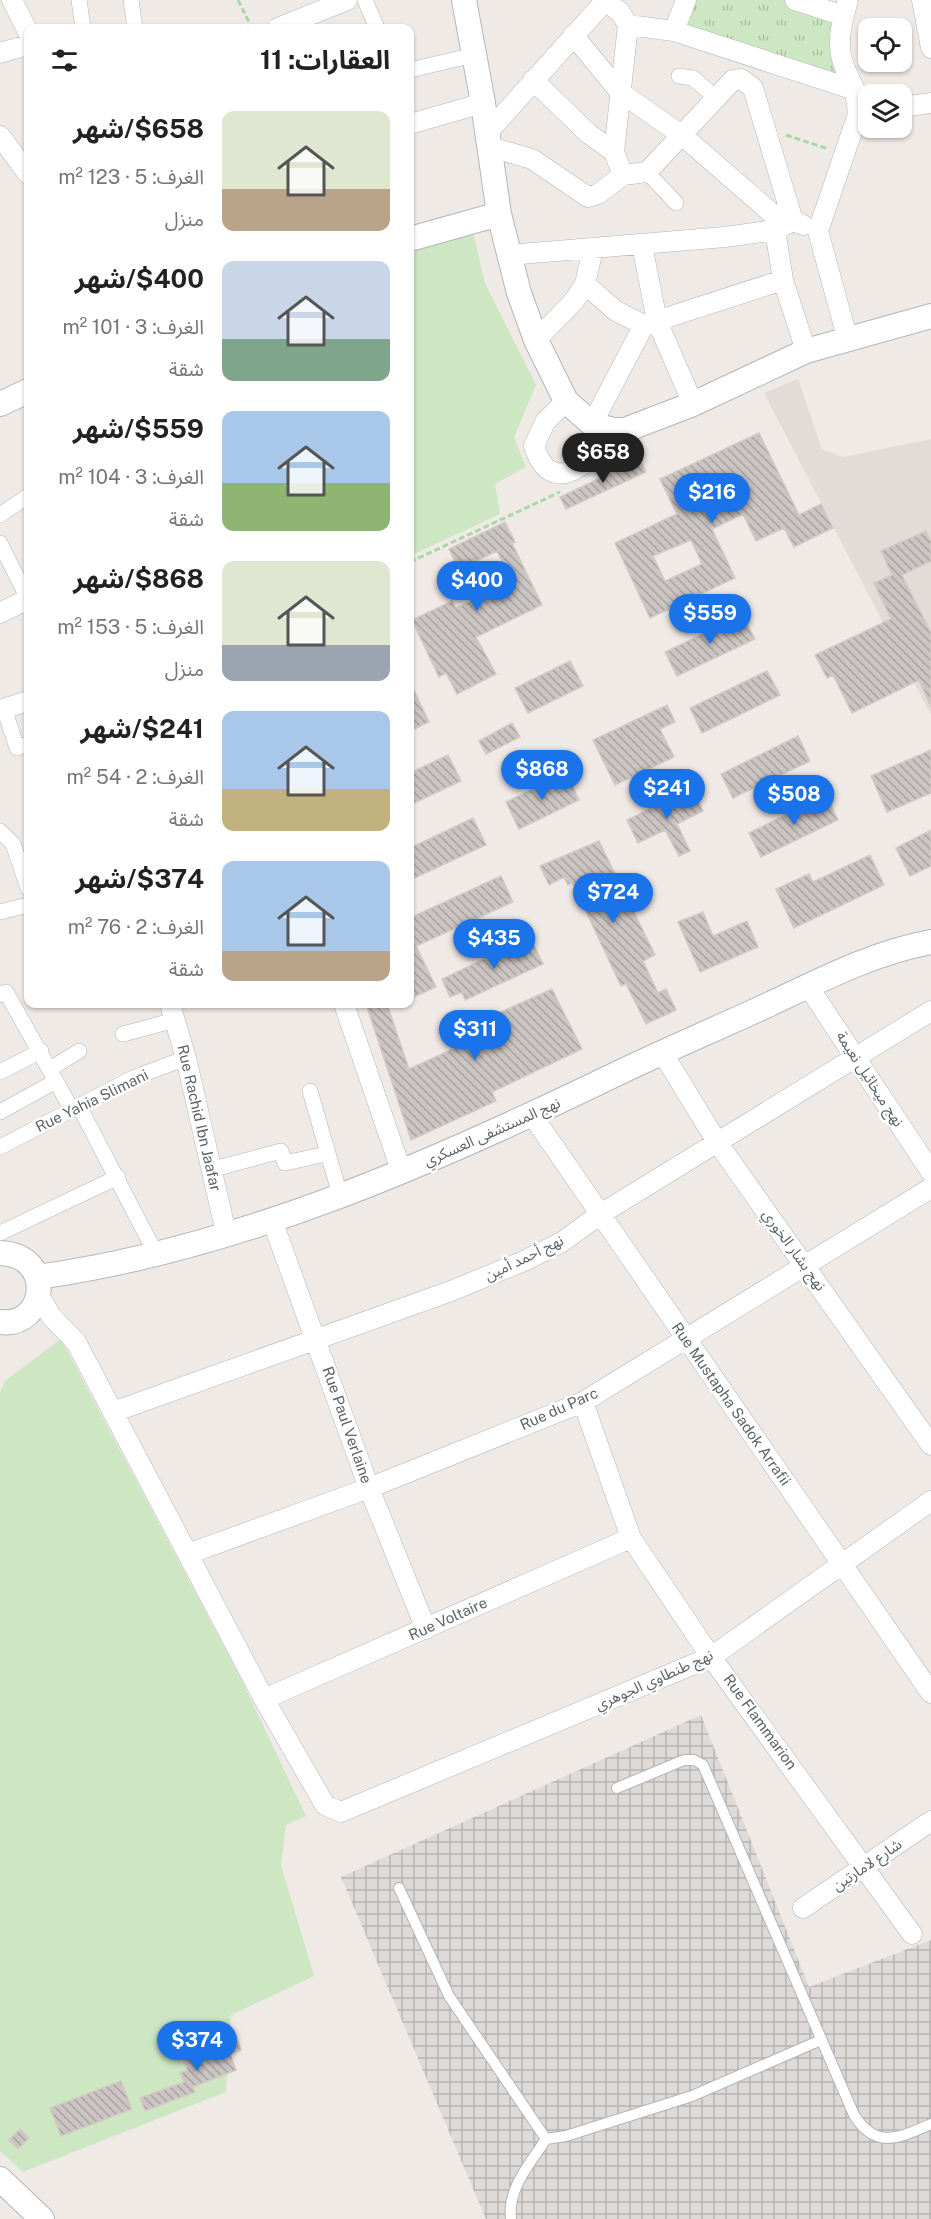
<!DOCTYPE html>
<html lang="ar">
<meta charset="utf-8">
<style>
:root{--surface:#fff;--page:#f2f2f2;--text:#222;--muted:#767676;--accent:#1a73e8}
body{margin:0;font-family:"Public Sans","Noto Sans Arabic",sans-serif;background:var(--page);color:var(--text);direction:rtl;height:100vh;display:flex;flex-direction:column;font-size:22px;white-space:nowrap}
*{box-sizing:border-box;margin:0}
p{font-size:20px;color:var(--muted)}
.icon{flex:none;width:33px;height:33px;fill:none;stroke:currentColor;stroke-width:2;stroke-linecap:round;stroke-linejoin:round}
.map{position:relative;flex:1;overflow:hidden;direction:ltr}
.details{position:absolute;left:24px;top:24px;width:390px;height:984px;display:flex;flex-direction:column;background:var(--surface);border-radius:12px;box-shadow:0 2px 4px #0004;direction:rtl}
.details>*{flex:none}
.controls{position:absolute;left:858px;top:18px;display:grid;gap:12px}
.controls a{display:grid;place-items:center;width:54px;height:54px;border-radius:12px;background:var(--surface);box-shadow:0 2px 4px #0004;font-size:30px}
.price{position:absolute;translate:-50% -51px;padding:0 14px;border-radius:21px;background:var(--accent);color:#fff;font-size:20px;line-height:39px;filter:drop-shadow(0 2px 3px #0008)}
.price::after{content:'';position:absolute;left:50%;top:36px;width:18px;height:14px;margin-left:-9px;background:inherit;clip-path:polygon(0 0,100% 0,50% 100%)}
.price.on{background:#222;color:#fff}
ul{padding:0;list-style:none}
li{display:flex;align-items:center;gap:18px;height:150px;padding:0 24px}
li span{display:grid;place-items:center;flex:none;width:168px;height:120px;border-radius:12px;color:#555}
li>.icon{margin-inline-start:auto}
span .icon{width:72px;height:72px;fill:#fffc;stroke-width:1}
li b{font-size:26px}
h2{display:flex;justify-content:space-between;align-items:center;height:72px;padding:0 24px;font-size:26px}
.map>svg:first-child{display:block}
</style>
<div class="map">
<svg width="931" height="2219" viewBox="0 0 931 2219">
<defs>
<pattern id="industrial-grid" width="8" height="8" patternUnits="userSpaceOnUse" patternTransform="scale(1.5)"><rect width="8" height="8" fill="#dedad8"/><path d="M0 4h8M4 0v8" fill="none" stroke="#b7b4b3"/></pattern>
<pattern id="grass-tufts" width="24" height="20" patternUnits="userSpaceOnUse" patternTransform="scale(1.5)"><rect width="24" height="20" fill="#cde7c2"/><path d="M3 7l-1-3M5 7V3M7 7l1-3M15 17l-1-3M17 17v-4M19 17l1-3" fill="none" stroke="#aabfa1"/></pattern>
<pattern id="building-back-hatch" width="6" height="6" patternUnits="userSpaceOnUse" patternTransform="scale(1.5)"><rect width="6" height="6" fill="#cac5c3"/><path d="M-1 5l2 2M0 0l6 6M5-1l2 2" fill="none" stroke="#a7a4a2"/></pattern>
</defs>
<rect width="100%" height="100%" fill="#f0eae6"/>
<path fill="url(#industrial-grid)" d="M701,1715L809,1987L931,1940V2219H486L341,1877Z"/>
<path fill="#e2dbd6" d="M798,379L822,449L843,457L931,439V715L764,393Z"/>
<path fill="url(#grass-tufts)" d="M686,0H794L838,14L854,86L677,28Z"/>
<path fill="#cde7c2" d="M471,224L485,283L536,385L514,437L526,467L495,484L500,514L410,556V246Z
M61,1339L241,1679L306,1816L286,1825L281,1865L314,1976L231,2015L226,2092L23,2172L0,2151V1392L6,1380Z"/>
<path fill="url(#building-back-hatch)" stroke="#d4cac4" stroke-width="1.5" fill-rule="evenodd" d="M759,433L799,515L821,504L833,528L794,547L784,528L756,541L743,514L712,529L735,578L650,618L615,543L677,514L660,479ZM691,540L702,564L665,581L653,556Z
M640,459L646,472L566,509L560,497Z
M505,522L515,542L512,543L542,605L476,637L496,674L457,694L446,673L439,677L412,620L452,601L456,608L493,591L489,583L509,574L497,551L459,569L449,549Z
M926,531L931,542V561L902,575L931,633V707L919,680L852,713L833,675L827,678L815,655L891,619L874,583L892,575L881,551Z
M742,615L755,639L677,676L665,652Z
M570,661L583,686L528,713L515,688Z
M767,671L780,695L702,733L690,708Z
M410,682L429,722L410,731Z
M667,705L675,722L660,729L674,757L615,785L593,740Z
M512,723L520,737L486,754L479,741Z
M798,736L810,761L733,798L721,774Z
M931,750V793L887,812L871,776Z
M448,755L461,781L410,805V773Z
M566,773L579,800L519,829L506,802Z
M691,788L703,811L677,824L690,851L679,856L665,830L638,843L627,820Z
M826,795L838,820L761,857L749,833Z
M473,818L486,845L410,880V848Z
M931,830V866L910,876L896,848Z
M599,841L655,955L643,961L658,993L666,989L676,1010L646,1024L626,984L621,986L572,882L568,885L564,877L549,885L540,866Z
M870,855L884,885L794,928L776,889L809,874L813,882Z
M501,876L513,902L416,946L436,987L410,999V918Z
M703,912L713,936L747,921L758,947L700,972L678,922Z
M530,937L543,964L465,1000L462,992L450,997L442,979Z
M552,989L582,1049L492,1092L496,1101L411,1140L366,1004H387L409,1069L469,1042L463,1029Z
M236,2037L241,2050L230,2054L236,2070L193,2087L195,2092L145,2111L140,2098L184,2082L180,2073L187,2070L182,2057Z
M121,2081L132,2109L61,2136L50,2108Z
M20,2129L29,2138L18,2149L9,2140Z"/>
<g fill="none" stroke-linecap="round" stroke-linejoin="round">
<g stroke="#b1b6b8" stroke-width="12">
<path id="service" d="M617,1788L684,1760H694L703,1765L854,2115C876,2150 899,2138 931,2124
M399,1888L449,1996L546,2139L566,2136L692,2096L821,2040
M511,2219C507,2188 531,2163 546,2139"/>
</g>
<g stroke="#b1b6b8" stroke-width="16">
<path id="pedestrian" d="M79,0L83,28
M131,0L135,28
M365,0L377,28
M410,70L474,55
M679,76L693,78L716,98
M647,172L676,203
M0,515L28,496
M0,543L28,599
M4,708L17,748L28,744
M0,831L13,844L28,888
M0,912L28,905
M0,995L6,992L72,1110
M123,1034L175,1020
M50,1069L79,1051
M0,1072L41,1051
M310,1091L340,1195
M79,1106L156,1254
M0,1112L56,1081
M0,1147L133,1078L186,1058
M210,1170L281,1151L285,1163L326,1154
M0,1233L118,1177"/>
</g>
<g stroke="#b1b6b8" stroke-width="21">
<path id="minor" d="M12,0L28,32
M795,0L844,16
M848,0C837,39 835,53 855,90
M922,0L931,48
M606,2L620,12L628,25L614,152L623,175L647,172L733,80L741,79L753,88L793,221
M628,25L674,31L855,90L858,114L818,231L847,337
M278,28L347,0
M674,31L686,0
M573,35L620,92L683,136L784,224
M0,53L28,45
M533,80L589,134L614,152
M902,107L931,103
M410,124L483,103
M488,132L606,0
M0,136L28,174
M490,147L532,159L588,197L598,194L623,175
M775,230L783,280L806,351
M642,245L657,321L693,404
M508,255L725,237L775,230L793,221L803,225
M585,284L616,311L644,325L783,280
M536,340L574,301L585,284L593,249
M566,401L545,422L534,446C552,502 594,460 613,430
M592,424L644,325
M0,613L28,599
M0,710L28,701
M808,986L931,1172
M170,1004L186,1058L226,1233
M344,1004L402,1173
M662,1052L717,1142L931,1445
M532,1115L931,1693
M272,1220L369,1488L426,1629
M39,1295L51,1316L76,1342L264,1699L325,1805L341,1812L711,1657L931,1501
M583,1402L631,1538L711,1657L912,1934
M113,1412L451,1291L524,1261L562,1242L599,1215L931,1011
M188,1554L369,1488L583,1402L931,1188
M264,1699L631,1538
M803,1908L931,1821"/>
</g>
<g stroke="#b1b6b8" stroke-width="26">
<path id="tertiary" d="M464,0L483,103L499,214L519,293L536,340L566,401L592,424L613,430H625L693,404L806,351L931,316
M410,239L499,214
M0,404L28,391
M0,1253C56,1255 47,1328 0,1322
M38,1277C237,1249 428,1165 608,1078C661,1052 716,1029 770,1004C821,980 875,952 931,942
M0,2179L42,2219"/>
</g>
<path stroke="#a7d9a5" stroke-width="3" stroke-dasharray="6 3" stroke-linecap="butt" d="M238,0L252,28
M786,135L828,149
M410,562L560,492"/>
<use href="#service" stroke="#fff" stroke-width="10"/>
<use href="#pedestrian" stroke="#fff" stroke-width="15"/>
<use href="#minor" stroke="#fff" stroke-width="20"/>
<use href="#tertiary" stroke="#fff" stroke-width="24"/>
</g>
<g text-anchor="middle" stroke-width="5" stroke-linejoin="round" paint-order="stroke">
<g font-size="15" fill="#5d6466" stroke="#fff">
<text transform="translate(870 1079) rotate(57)" y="5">نهج ميخائيل نعيمة</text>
<text transform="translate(92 1101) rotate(-26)" y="5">Rue Yahia Slimani</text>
<text transform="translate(199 1118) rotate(77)" y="5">Rue Rachid Ibn Jaafar</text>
<text transform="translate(492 1132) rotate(-24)" y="5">نهج المستشفى العسكري</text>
<text transform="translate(794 1250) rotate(54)" y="5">نهج بشار الخوري</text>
<text transform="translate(524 1258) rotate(-26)" y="5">نهج أحمد أمين</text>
<text transform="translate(731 1404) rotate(55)" y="5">Rue Mustapha Sadok Arrafii</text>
<text transform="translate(559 1409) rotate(-24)" y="5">Rue du Parc</text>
<text transform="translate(347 1425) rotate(71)" y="5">Rue Paul Verlaine</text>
<text transform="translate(448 1619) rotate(-24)" y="5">Rue Voltaire</text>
<text transform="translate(654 1680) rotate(-24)" y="5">نهج طنطاوي الجوهري</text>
<text transform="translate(760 1722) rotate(54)" y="5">Rue Flammarion</text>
<text transform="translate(867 1865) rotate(-34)" y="5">شارع لامارتين</text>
</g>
</g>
</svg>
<div class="controls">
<a><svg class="icon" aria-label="locate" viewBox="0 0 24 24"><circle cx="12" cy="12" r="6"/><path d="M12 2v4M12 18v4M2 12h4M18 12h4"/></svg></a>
<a><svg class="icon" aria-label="layers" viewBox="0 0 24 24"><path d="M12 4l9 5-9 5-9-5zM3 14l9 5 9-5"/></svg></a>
</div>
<b class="price on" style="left:603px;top:484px">$658</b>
<b class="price" style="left:712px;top:524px">$216</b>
<b class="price" style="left:477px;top:612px">$400</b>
<b class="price" style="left:710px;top:645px">$559</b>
<b class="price" style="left:542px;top:801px">$868</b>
<b class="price" style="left:667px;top:820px">$241</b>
<b class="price" style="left:794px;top:826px">$508</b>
<b class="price" style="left:613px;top:924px">$724</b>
<b class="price" style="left:494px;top:970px">$435</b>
<b class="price" style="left:475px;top:1061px">$311</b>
<b class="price" style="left:197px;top:2072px">$374</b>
<section class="details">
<h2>العقارات: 11<svg class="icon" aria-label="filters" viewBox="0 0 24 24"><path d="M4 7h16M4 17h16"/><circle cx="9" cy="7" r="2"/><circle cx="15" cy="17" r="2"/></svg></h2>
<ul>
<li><span style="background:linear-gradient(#dfe7d0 65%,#b9a48a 0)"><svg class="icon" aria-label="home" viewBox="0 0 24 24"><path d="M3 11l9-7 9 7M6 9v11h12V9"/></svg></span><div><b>$658/شهر</b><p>الغرف: 5 · 123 m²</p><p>منزل</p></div></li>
<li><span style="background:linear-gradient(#c9d6e8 65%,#7fa58c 0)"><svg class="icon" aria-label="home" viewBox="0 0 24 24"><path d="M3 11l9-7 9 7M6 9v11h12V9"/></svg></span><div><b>$400/شهر</b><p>الغرف: 3 · 101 m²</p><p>شقة</p></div></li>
<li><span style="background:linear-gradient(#a9c7e8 60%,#8fb573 0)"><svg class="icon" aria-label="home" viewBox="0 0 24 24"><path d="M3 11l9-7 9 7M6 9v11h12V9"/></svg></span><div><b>$559/شهر</b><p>الغرف: 3 · 104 m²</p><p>شقة</p></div></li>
<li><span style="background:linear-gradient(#dfe7d0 70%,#9aa5b1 0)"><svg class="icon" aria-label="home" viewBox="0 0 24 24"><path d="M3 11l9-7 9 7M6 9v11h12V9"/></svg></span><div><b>$868/شهر</b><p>الغرف: 5 · 153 m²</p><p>منزل</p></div></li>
<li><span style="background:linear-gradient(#a9c7e8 65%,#c2b280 0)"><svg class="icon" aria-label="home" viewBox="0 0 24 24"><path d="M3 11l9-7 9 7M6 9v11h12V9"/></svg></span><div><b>$241/شهر</b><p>الغرف: 2 · 54 m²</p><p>شقة</p></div></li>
<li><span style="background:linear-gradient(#a9c7e8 75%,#b9a48a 0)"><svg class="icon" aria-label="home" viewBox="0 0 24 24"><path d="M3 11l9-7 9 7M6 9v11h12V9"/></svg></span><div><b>$374/شهر</b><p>الغرف: 2 · 76 m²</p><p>شقة</p></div></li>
</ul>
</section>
</div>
